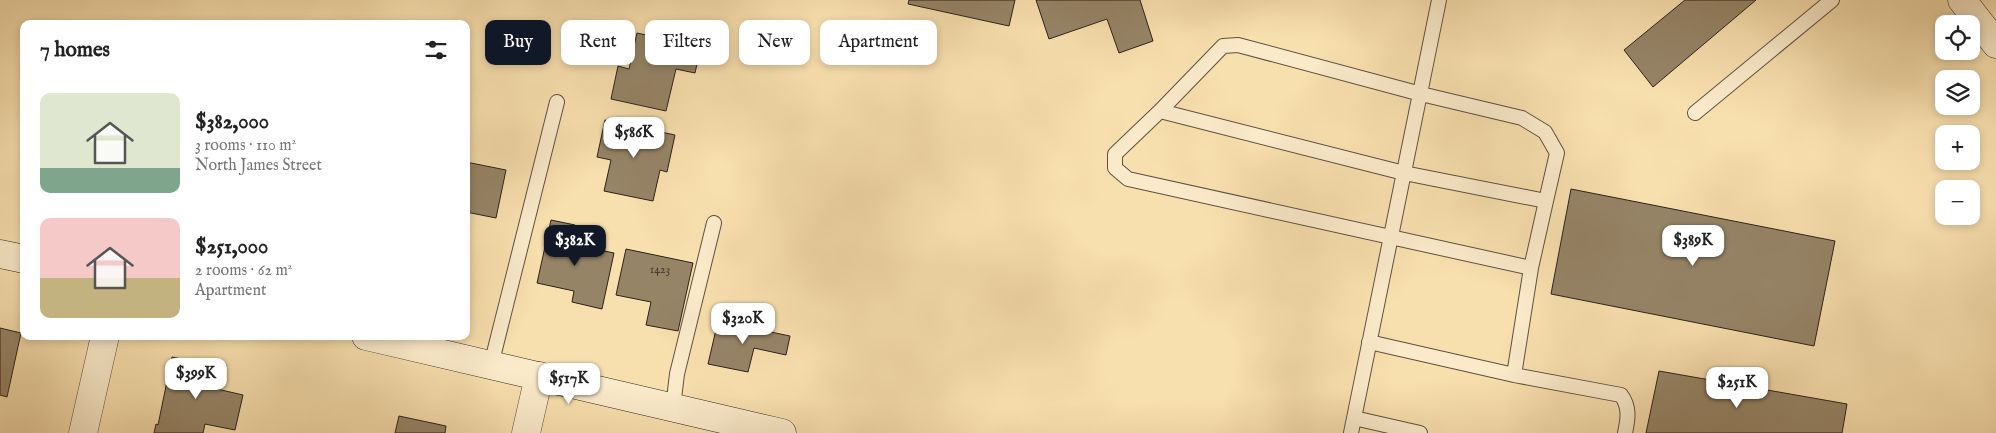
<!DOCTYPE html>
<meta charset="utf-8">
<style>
:root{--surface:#fff;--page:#f6f6f6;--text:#222;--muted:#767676;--accent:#111827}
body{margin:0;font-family:"IM FELL English",serif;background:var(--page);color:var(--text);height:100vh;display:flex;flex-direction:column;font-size:19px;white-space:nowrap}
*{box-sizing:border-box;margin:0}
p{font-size:16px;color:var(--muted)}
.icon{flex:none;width:28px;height:28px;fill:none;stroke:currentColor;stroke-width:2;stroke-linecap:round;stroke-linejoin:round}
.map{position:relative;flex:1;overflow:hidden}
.side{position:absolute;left:20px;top:20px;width:450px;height:320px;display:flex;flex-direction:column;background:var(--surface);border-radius:10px;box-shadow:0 2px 8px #0003}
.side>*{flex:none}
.hud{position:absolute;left:485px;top:20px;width:475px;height:45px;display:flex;gap:10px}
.controls{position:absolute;left:1935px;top:15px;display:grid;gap:10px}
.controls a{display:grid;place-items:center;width:45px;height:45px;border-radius:10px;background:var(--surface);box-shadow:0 2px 8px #0003;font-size:25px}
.price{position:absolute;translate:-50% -42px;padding:0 11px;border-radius:10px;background:#fff;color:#222;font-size:16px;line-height:32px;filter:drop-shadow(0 1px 2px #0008)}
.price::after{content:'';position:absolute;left:50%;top:30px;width:15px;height:11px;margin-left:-8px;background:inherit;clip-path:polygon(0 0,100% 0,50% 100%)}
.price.active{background:var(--accent);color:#fff}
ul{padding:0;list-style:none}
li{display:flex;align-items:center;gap:15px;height:125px;padding:0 20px}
li span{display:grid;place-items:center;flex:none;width:140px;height:100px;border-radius:10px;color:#555}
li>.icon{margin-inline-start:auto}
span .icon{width:60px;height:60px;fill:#fffc;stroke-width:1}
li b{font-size:21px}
h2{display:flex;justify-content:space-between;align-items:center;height:60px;padding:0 20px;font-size:21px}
.tag{padding:0 18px;border-radius:10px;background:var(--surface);box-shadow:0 2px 8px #0003;font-size:18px;line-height:45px}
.tag.active{background:var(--accent);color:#fff}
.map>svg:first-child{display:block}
</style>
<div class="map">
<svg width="1996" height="433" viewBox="0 0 1996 433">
<rect width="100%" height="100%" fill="#f8dfae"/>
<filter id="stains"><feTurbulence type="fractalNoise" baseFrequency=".004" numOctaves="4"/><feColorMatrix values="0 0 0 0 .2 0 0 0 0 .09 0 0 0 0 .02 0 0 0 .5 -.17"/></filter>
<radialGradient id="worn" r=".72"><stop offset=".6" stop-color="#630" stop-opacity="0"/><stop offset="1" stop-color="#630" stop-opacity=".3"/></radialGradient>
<path fill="#968467" stroke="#2c211a" d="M909,0H1015L1009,26L908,4Z
M1036,0H1140L1153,41L1119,53L1107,19L1049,39Z
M1685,0H1756L1653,87L1624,50Z
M637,33L701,47L695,73L676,69L666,111L611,99L618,66L629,69Z
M605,120L675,135L667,172L660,170L653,201L604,191L611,160L597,157Z
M466,162L506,170L496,218L466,212Z
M1571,189L1835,241L1814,346L1551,294Z
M551,220L575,225L571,244L614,253L602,309L572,302L574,291L537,283Z
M626,249L693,263L678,331L646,325L651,302L616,295Z
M718,321L790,336L786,355L754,348L748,372L708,364Z
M0,328L21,333L7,397L0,395Z
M172,357L222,368L217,389L243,395L235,430L205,424L203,433H154L156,424L158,425Z
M1659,371L1847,404L1842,433H1646Z
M399,416L446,426L445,433H395Z"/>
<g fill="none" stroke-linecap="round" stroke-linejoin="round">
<g stroke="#5f503f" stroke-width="16">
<path id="lane" d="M1238,45L1421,94L1522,118L1545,132L1557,153L1546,201L1404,173L1160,111L1223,46Z
M1160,111L1115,154V168L1128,179L1531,268L1546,201
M1695,113L1832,0
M1369,342L1514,375L1621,395C1630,407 1628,419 1625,433
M491,365L557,102
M1514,375L1531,268
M673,407L677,374L714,223
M1354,418L1420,433
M1351,433L1439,0"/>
</g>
<g stroke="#5f503f" stroke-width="29">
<path id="street" d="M83,433L105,336
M526,433L539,376"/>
</g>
<g stroke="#2c211a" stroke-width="29">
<path id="secondary" d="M1962,0L1996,44
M0,254L24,259
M366,336L782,433"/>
</g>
<use href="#lane" stroke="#faeaca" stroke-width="14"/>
<use href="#street" stroke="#faeaca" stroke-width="28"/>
<use href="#secondary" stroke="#faeaca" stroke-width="28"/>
</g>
<g text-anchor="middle" stroke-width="4" stroke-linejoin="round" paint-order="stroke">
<g font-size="12" fill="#463a2d">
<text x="660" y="273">1423</text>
</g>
</g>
<rect width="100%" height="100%" filter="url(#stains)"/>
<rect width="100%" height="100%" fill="url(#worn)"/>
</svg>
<div class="controls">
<a><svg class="icon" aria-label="locate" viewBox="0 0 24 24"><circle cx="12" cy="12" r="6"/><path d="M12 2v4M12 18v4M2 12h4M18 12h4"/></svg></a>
<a><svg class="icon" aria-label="layers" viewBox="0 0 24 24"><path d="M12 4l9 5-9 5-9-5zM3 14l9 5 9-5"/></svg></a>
<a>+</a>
<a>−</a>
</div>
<b class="price" style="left:634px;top:159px">$586K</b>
<b class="price active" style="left:575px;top:267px">$382K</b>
<b class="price" style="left:1693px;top:267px">$389K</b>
<b class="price" style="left:743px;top:345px">$320K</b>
<b class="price" style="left:196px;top:400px">$399K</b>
<b class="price" style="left:569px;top:405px">$517K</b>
<b class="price" style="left:1737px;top:409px">$251K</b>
<div class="hud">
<a class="tag active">Buy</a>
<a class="tag">Rent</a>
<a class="tag">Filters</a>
<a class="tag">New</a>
<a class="tag">Apartment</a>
</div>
<section class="side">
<h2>7 homes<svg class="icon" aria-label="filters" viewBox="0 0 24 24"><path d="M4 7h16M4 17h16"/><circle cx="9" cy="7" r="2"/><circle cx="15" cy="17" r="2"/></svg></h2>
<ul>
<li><span style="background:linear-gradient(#dfe7d0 75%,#7fa58c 0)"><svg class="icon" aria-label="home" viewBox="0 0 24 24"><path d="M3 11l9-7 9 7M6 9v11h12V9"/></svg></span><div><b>$382,000</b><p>3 rooms · 110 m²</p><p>North James Street</p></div></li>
<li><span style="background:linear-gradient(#f6c9c9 60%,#c2b280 0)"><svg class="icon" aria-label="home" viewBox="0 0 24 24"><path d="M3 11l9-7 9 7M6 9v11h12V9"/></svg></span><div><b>$251,000</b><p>2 rooms · 62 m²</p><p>Apartment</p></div></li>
</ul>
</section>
</div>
